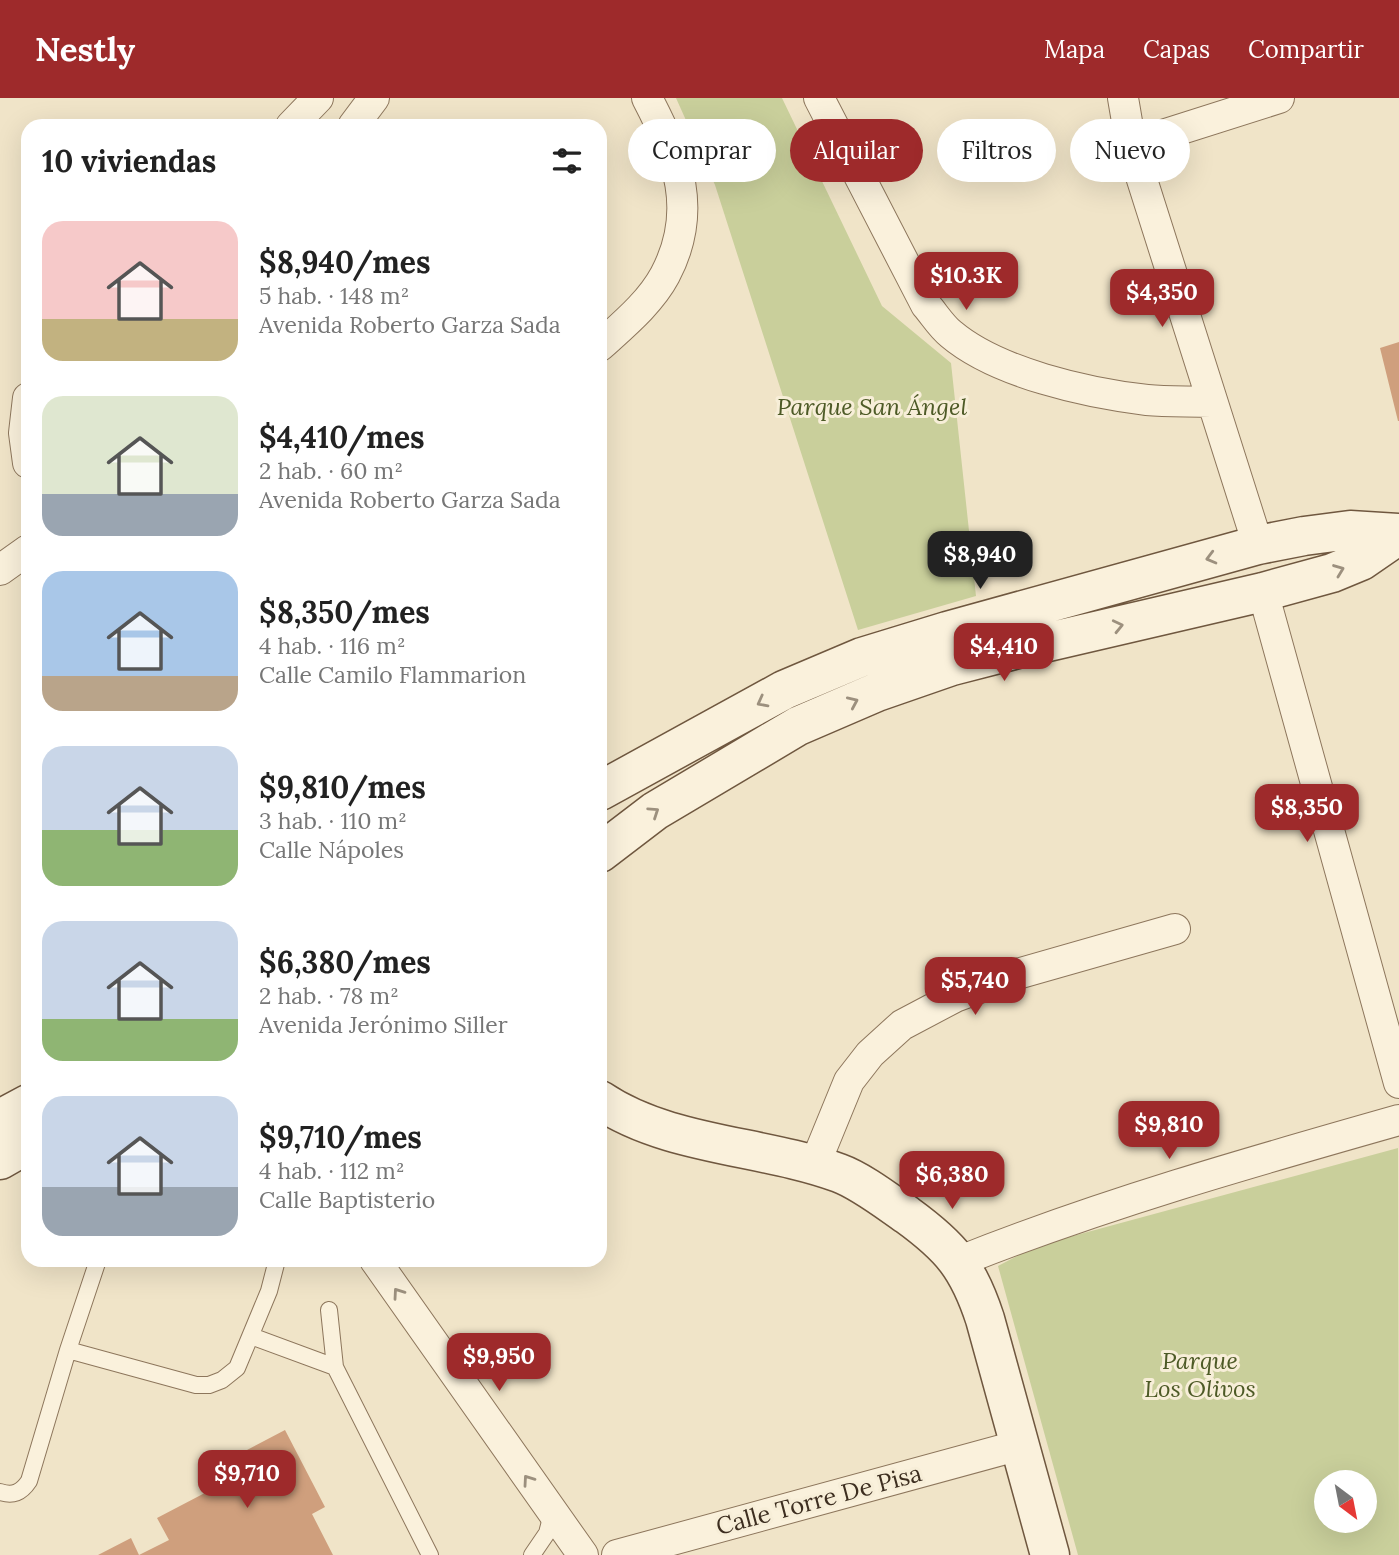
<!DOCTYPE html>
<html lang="es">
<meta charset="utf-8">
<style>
:root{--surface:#fff;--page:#f6f6f6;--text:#222;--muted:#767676;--accent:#9e2a2b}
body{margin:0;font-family:Lora,serif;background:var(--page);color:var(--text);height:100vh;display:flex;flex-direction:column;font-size:26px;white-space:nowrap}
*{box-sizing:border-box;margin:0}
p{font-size:23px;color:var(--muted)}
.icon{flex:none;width:38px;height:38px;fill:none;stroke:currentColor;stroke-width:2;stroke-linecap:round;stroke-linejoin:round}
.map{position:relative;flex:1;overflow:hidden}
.sheet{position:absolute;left:21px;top:21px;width:586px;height:1148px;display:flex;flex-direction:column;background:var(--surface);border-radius:21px;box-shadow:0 7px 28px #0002}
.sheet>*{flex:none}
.banner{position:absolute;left:628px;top:21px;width:665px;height:63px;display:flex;gap:14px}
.needle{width:46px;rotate:148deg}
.tools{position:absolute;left:1314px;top:1372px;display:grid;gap:14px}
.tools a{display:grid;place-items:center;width:63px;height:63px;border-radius:50%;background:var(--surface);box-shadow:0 7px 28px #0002;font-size:35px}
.price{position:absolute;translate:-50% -60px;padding:0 16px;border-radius:14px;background:var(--accent);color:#fff;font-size:23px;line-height:46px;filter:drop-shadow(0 2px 4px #0008)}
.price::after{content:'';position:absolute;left:50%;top:42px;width:21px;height:16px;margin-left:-10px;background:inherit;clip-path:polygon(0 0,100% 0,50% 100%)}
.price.selected{background:#222;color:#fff}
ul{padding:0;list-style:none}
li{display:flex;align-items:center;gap:21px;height:175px;padding:0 21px}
li span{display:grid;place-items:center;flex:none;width:196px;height:140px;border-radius:21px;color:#555}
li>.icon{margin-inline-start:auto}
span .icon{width:84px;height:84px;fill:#fffc;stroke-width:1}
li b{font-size:30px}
h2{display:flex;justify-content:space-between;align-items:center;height:84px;padding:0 21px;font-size:30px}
.chip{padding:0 24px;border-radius:32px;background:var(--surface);box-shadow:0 7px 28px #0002;font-size:24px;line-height:63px}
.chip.selected{background:var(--accent);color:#fff}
header{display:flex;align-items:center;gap:42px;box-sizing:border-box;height:98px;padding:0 35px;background:var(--accent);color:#fff}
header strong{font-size:33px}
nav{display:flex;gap:38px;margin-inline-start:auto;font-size:24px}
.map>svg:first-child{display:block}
</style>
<header>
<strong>Nestly</strong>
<nav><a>Mapa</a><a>Capas</a><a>Compartir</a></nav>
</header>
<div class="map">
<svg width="1399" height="1457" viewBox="0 0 1399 1457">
<rect width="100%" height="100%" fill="#f0e4c8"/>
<path fill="#c9cf9b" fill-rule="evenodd" d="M676,0H782L882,208L951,265L976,498L858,532L715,87Z
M1398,1050L1399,1457H1078L998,1168L1036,1148ZM1326,1384H1365V1423H1326Z"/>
<path fill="#cf9f7d" d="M1399,244V323H1398L1380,250Z
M285,1332L325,1409L312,1416L333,1457H98L131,1440L139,1457L169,1442L157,1420L222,1386L213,1370Z"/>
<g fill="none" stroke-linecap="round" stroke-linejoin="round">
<g stroke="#8d765c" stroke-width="18">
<path id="lane" d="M329,1212L335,1269L430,1457
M251,1238L335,1269
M68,1252L196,1287H209L222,1282L237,1270L269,1193L277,1162
M0,1394C13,1398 21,1395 29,1383L68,1252L98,1162
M532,1457L547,1435L552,1416"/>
</g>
<g stroke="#8d765c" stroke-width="32">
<path id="street" d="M819,0L926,207C934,216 941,228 951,236C997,275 1087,295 1147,302C1168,304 1190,303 1211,304
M1123,0L1131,47L1258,447
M291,28L318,0
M353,28L374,0
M1131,47L1279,0
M600,248C623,227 650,205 665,177C699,113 678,59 647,0
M28,300L24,335L28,365
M0,472L28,452
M1263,494L1399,985
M815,1066L849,983L870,956L902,927L955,899L1017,876L1175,831
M375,1162L583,1457
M960,1163C1103,1106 1251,1064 1399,1022
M617,1457L1020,1347"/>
</g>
<g stroke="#6f573f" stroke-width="41">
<path id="secondary" d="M600,693L784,592L862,559L947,533L1258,447L1304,438L1350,432L1399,435
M600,755L655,713L798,628L877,594L952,568L1018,551L1263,494L1332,475L1361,463L1399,437
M600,1002C668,1048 763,1047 839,1075C861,1083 888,1104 907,1117C951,1149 968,1169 985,1221L1050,1457
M0,1021L28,1006
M0,1062L28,1046"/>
</g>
<use href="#lane" stroke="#faf1dc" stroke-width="16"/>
<use href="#street" stroke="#faf1dc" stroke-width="30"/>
<use href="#secondary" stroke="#faf1dc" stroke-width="38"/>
</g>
<defs><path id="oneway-chevron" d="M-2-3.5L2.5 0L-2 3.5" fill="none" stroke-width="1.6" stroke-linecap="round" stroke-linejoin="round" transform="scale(1.75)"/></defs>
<g stroke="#9c907e">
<use href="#oneway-chevron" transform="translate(1211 460) rotate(165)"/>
<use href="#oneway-chevron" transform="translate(1339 472) rotate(-21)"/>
<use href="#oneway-chevron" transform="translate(1118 528) rotate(-13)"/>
<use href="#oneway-chevron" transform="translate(762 604) rotate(152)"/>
<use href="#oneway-chevron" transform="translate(853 604) rotate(-24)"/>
<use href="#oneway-chevron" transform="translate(654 714) rotate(-34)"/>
<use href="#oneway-chevron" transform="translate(398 1195) rotate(-125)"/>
<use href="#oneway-chevron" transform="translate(528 1382) rotate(-125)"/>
</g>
<g text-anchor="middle" stroke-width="6" stroke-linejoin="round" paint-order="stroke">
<g font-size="24" font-style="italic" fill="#4d5a26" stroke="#f7eed8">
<text x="872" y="317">Parque San Ángel</text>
<text x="1200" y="1271">Parque<tspan x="1200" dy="28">Los Olivos</tspan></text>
</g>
<g font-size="24" fill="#3d2e20" stroke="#f7eed8">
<text transform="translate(819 1402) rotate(-15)" y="8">Calle Torre De Pisa</text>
</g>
</g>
</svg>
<div class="tools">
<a><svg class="needle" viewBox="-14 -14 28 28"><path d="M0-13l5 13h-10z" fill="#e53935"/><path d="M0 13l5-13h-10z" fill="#767676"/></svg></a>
</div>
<b class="price" style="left:966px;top:214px">$10.3K</b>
<b class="price" style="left:1162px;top:231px">$4,350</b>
<b class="price selected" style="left:980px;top:493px">$8,940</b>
<b class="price" style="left:1004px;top:585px">$4,410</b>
<b class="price" style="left:1307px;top:746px">$8,350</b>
<b class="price" style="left:975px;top:919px">$5,740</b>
<b class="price" style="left:1169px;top:1063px">$9,810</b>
<b class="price" style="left:952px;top:1113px">$6,380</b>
<b class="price" style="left:499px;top:1295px">$9,950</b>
<b class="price" style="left:247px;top:1412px">$9,710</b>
<div class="banner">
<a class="chip">Comprar</a>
<a class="chip selected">Alquilar</a>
<a class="chip">Filtros</a>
<a class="chip">Nuevo</a>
</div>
<section class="sheet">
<h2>10 viviendas<svg class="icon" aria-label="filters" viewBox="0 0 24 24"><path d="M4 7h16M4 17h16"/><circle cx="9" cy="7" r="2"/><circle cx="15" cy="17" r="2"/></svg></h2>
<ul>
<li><span style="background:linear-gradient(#f6c9c9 70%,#c2b280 0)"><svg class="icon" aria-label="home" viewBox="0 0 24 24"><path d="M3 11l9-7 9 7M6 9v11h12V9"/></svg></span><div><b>$8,940/mes</b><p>5 hab. · 148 m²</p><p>Avenida Roberto Garza Sada</p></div></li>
<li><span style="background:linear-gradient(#dfe7d0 70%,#9aa5b1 0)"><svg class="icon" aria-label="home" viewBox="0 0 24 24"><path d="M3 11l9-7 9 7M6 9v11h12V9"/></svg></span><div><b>$4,410/mes</b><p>2 hab. · 60 m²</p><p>Avenida Roberto Garza Sada</p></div></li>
<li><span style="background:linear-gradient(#a9c7e8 75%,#b9a48a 0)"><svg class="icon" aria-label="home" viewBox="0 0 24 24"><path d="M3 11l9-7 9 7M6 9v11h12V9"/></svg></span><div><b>$8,350/mes</b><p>4 hab. · 116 m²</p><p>Calle Camilo Flammarion</p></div></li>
<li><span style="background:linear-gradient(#c9d6e8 60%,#8fb573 0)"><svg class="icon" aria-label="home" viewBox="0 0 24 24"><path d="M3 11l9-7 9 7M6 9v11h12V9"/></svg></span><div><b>$9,810/mes</b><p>3 hab. · 110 m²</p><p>Calle Nápoles</p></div></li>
<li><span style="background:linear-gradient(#c9d6e8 70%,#8fb573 0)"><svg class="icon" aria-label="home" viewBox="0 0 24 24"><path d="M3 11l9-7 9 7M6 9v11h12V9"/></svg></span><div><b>$6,380/mes</b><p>2 hab. · 78 m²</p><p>Avenida Jerónimo Siller</p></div></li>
<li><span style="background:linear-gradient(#c9d6e8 65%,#9aa5b1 0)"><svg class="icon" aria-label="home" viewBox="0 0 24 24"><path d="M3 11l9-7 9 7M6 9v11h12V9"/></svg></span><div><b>$9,710/mes</b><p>4 hab. · 112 m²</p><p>Calle Baptisterio</p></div></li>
</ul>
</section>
</div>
